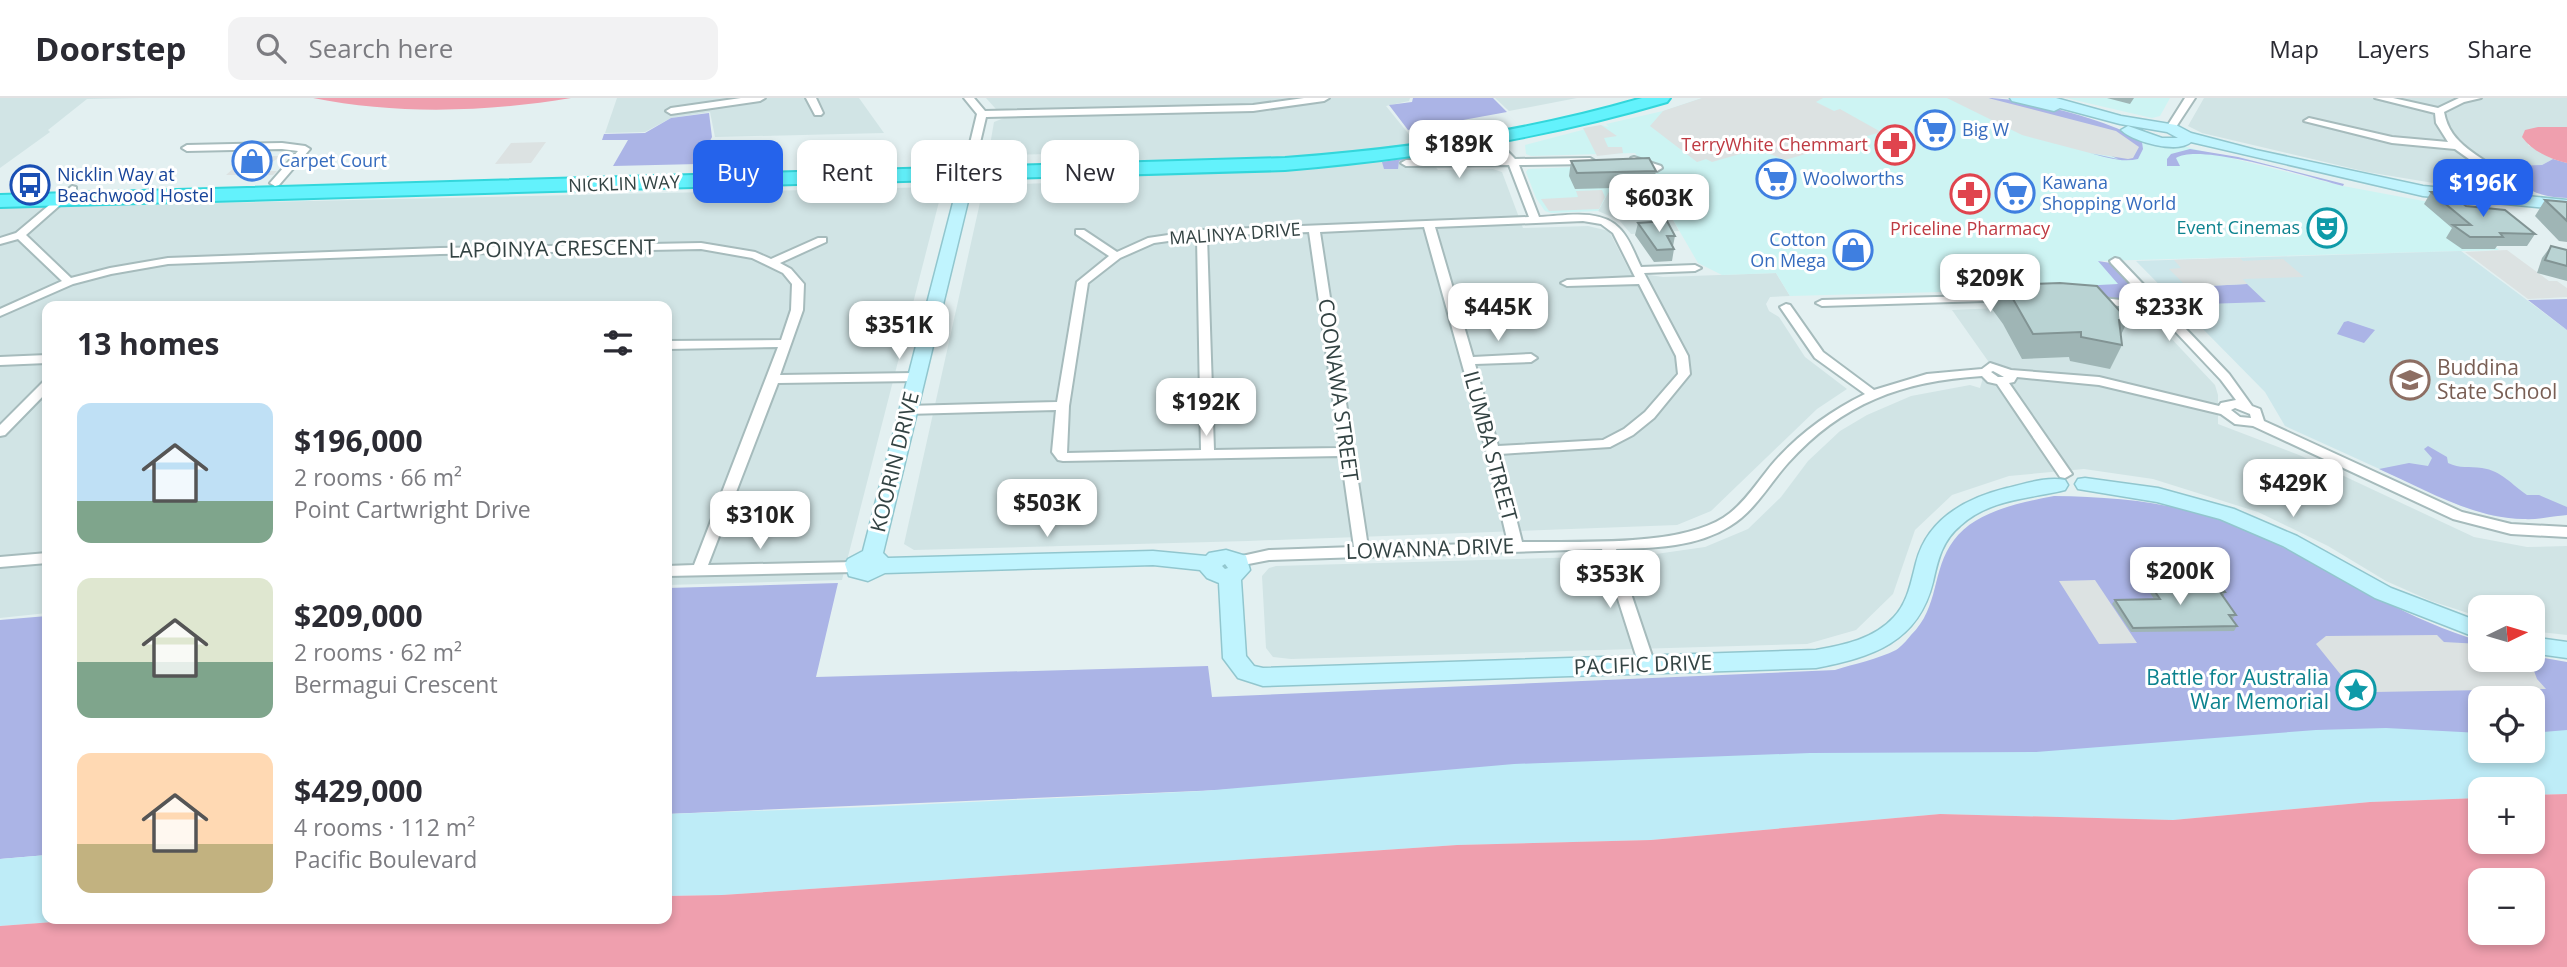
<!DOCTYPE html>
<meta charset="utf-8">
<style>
:root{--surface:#fff;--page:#f2f2f3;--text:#2b2b33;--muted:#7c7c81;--line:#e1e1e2;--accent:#2563eb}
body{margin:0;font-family:"Open Sans",sans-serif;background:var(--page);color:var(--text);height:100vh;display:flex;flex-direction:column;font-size:26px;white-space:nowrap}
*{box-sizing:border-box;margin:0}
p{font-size:23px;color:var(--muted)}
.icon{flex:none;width:38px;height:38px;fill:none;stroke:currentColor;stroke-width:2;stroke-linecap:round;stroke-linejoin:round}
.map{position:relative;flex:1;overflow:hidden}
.details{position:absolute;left:42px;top:203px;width:630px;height:623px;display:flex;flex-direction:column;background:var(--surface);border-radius:14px;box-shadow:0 4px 10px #0003}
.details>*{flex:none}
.hud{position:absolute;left:693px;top:42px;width:665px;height:63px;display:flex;gap:14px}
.needle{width:46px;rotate:85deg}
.tools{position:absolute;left:2468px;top:497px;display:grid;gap:14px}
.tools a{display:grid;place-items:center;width:77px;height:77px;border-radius:14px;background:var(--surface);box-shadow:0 4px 10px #0003;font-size:35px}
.price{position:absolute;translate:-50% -60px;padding:0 16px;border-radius:14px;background:#fff;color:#222;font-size:23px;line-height:46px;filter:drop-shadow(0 2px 4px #0008)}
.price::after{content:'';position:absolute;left:50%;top:42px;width:21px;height:16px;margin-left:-10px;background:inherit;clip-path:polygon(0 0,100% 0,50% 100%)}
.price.active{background:var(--accent);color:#fff}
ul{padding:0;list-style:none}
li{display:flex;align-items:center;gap:21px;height:175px;padding:0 35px}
li span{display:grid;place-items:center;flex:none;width:196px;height:140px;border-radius:14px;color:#555}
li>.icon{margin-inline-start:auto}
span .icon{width:84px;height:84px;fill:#fffc;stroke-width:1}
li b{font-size:30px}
h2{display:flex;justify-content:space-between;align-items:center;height:84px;padding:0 35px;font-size:30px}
.tag{padding:0 24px;border-radius:14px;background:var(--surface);box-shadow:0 4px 10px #0003;font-size:24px;line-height:63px}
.tag.active{background:var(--accent);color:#fff}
header{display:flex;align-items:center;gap:42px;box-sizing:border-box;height:98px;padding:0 35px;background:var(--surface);border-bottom:2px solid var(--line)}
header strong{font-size:33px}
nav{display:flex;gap:38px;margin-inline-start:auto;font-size:24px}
.search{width:490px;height:63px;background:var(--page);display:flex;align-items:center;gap:18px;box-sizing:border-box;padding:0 24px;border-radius:14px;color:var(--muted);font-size:26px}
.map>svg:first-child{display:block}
</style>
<header>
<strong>Doorstep</strong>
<div class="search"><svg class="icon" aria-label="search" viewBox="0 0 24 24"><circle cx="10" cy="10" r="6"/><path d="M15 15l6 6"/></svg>Search here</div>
<nav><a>Map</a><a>Layers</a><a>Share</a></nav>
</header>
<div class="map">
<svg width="2567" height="869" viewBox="0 0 2567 869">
<rect width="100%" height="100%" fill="#e3f0f1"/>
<path fill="#d1e4e5" d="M0,0H140L87,1L48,32L50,34L0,70Z
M617,0H859L884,35L715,39L710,14L671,20L645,34L605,35Z
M986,0H1410L1409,3L1386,8L1438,72L1493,71L1502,74L1523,130L1588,128L1609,133L1630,174L1663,179L1776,175L1790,198L1770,199L1766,206L1769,213L1779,219L1805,259L1847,291L1817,311L1711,413L1677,427L1248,443L914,452L904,446L981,100L984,93L999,87L1048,85L1050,56L1003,57L989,53L994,24L1004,20Z
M1495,0H1577L1509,13Z
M2204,0H2567V29H2538L2528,47L2553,61L2542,67L2478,69L2499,91L2494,95L2367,74L2202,35L2188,28Z
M936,89L942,92L842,482L667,487V208H47V515L0,520V110Z
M1655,89L1679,133L1631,136L1619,122L1598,113L1611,90Z
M2047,208L2152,220L2215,287L2218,297V326L2299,357L2474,439L2527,449L2567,448V537L2532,533V509H2480V519L2431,503L2386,483L2328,448L2258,414L2153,381L2084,371L2009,378L1952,397L1915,432L1893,496L1856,532L1807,546L1291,561L1273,559L1266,550L1262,478L1269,470L1276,468L1649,457L1705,449L1748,431L1781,399L1808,363L1840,333L1867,317L1911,298L1970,287L1980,290L1988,263L1952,212Z"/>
<path fill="#cdf4f3" d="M1702,0H1990L2343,88L2445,107L2499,152L2099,163L2119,186L2057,191L1790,198L1776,175L1722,177L1698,165L1654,89L1611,90L1598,113L1551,115L1545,113L1536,100L1526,74L1528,71L1643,66L1635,55L1531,58L1526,56L1525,47L1601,27L1609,29L1606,26L1663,13Z
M2066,0H2170L2160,18L2152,20Z"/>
<path fill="#cde7eb" d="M2461,153L2567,232V417L2523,421L2494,418L2461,408L2285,328L2265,294L2136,163Z"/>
<path fill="#abb4e6" d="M1413,0H1493L1507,14L1408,32L1389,7L1412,4Z
M1988,0C2022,0 2117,23 2142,44L2143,51L2138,61C2122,65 2105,59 2090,55L2118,61Z
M709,15L712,39L698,66L613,68L628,42H602L604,36L645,35L671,20Z
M1470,50L1487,54L1489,60L1432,65L1407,61L1399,63L1398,71H1384L1382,64Z
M2190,51L2238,59L2344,86L2343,88C2311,80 2200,44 2176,60L2180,68H2167V61L2171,56Z
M2553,61L2567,65V100C2533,99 2524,89 2499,68L2542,67Z
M2098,163L2111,165L2140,195V201L2119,203L2118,201L2067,194L2062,189L2118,186Z
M2247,186L2266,204L2205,206L2187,189Z
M2567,201V232L2528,202Z
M2348,223L2375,232L2364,245L2337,236L2344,224Z
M2428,348L2447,359L2448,365C2460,371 2469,368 2482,370C2502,373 2512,387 2527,397H2539L2567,409V417C2552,418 2538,422 2523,421C2472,420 2424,391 2379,371L2409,365L2428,368L2432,360L2424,351Z
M2054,398C2117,399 2179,404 2238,429C2321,462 2393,518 2480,543V562H2532V558L2567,564V634L2532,635V600H2480V637L667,716V490L838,485L816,579L1208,568L1212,599L1835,572C1854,566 1878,561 1896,552C1901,549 1907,542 1911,537C1940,509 1931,472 1954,442C1975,413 2022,404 2054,398Z
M47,518V757L0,761V522Z"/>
<path fill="#beecf7" d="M2386,630L2480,635V653H2532V635L2567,632V696L2532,697V691H2480V700L2370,704L2173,722L1940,716L1651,742L1457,747L722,797L667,798V716L868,709L1203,693L1514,666L1810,655L2036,654L2316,632Z
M47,757V821H93L0,828V761Z"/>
<path fill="#dce2e2" d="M1702,0H1823L1816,4L1834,13L1840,11L1881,34L1785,62L1762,53L1754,52L1712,64L1706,61L1697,64L1650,28L1663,13Z
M1947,0H1988L2116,33L2139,49L2133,60L2128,61L2090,55L2022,37Z
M1601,27L1617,38L1604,40L1608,49H1622L1623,55L1597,58L1583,30Z
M546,44L531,65L495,66L511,45Z
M270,58H282L257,73H277L273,77H226L236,68H259Z
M1602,92L1605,99L1599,111L1549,113L1541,101L1578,99L1576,93Z
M2507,152L2549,183H2557L2567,190V199L2528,201L2465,154Z
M2240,160L2243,163L2283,161L2304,179L2243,181L2247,186L2187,189L2169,171L2181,170L2174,162Z
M2095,482L2137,545L2099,546L2059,483Z
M2437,537L2444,544L2480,546V562H2530L2537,581L2546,591L2375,594L2345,582L2316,546L2326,538Z"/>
<path fill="#ef9fae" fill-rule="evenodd" d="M313,0H571C488,14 397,17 313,0Z
M2538,29H2567V65C2550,61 2532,53 2522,39L2525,32Z
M2567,696V869H0V828L93,821H667V798L722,797L1457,747L1651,742L1940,716L2173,722L2370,704L2480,700V744H2532V697ZM2480,782H2532V835H2480Z"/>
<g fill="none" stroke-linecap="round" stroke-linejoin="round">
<g stroke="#a6bbbc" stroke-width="4">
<path id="street" d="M741,0H765L760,3L671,16L666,13L671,10Z
M806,0H816L823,15L821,17H815Z
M964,0H974L985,13L1253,7L1304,0H1329L1324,3L1253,13L986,19L975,66L970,69L965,66L977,16Z
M2185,0H2195L2174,32H2168L2166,30Z
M2375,0H2393L2438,10L2459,0H2481L2464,4L2444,14C2450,48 2481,57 2504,77C2513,84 2519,93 2527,102V106H2519L2497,81L2455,51L2392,45L2304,23L2309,20L2392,39L2448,44L2436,25L2435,15Z
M1477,28H1483L1515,61L1590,60L1595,63L1590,66L1519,67L1539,119C1564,118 1600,110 1619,130C1629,139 1635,157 1641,169L1695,167L1701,170L1695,173L1644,175L1688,258L1690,276L1654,320L1633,337L1610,349L1500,356L1522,444C1578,443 1687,450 1730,415C1748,401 1760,380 1775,363C1800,335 1832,312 1865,296L1815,260L1780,209L1786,206L1790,207L1823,254L1874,292L1927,276L1982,271L1990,265L2011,272L2099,279L2219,308L2221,305L2236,302L2221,282L2156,213L2089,204V200L2093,199L2149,205L2111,165L2110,163L2115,160L2119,161L2229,276L2252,308L2260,311L2264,323L2462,414L2511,426L2567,429V439L2511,436L2453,421L2253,328L2235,326L2221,316L2099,287L2017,279L2014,284L2009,285L2072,376L2065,380L2060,379L1997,286L1988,284L1982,278C1902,283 1842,305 1788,365C1769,386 1755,413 1730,428C1697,449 1655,450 1616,451L1655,567L1652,571H1642L1639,567L1602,451L1269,462L1238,468L1233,466L1231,463L1233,460L1269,452L1354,449L1341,358L1063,363L1058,362L1052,354L1056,312L907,316L901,312L907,308L1057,304L1077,184L1109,158L1076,136V132H1084L1117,154L1148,140L1202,132L1529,119L1509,67L1406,68L1401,65L1406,62L1504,61L1477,32ZM1583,123L1601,126L1613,135L1635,179L1567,182L1561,185L1567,188L1639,186L1676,258L1678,276L1645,314L1624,331L1603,342L1498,348L1475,266L1531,264L1537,260L1531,256L1473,259L1435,129ZM1424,129L1486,352L1508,445L1368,449L1320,134ZM1309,134L1340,350L1214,352L1207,138ZM1197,139L1201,352L1067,355L1069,308L1088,185L1120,160L1154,145ZM1993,273L2004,279H1998L1991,274ZM2235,310L2250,316L2251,320L2240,319L2231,312Z
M282,45L305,48L310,51L279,87L275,88L270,85L298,53L282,51L187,53L182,50L187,47Z
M1634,59L1661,68L1662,70L1657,73L1631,64V60Z
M72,88L76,89V93L26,137L71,180L110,170L168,160L440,150L701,145L755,154L771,161L818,140H826V144L780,165L791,171L804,186L803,212L780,277L915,275L921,279L915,283L778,285L708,467L855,464L862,469L855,474L667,478V468L694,467L778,249L667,251V243L781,242L791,212L792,186L783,175L752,160L701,151L440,156L168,166L111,176L73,186L0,218V211L62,183L18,141L0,146V140L16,135Z
M2013,197L2017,198V202L1822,208L1816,205L1822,202Z
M47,257V265L0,267V259Z
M47,283V294L5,337L0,338V327L43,284Z
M47,455V465L0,469V459Z"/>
</g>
<g stroke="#91c6ce" stroke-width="3">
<path id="secondary" d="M2010,0H2056L2121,18L2176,27L2191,35L2256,52L2423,88L2567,102V112L2423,98L2191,44C2178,56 2133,44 2121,32L2128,28L2162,40H2178L2167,34L2120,26L2060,10L2054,13L2012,3Z
M970,62L977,66L883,455L888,460L1153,453L1206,458L1209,455L1226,452L1246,458L1250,472L1241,482L1246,558L1254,568L1263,570L1816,552C1844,547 1874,541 1894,519C1908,504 1911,484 1916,465C1927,421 1966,400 2007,390C2024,386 2048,378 2065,382L2068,387L2065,392C2029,401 1989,401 1960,428C1942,443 1938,462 1933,484C1918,545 1872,559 1816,570L1263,588L1238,580L1223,560L1219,485L1207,480L1200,472L1153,467L885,475L868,483L849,478L845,466L848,461L863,453L963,66ZM1225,466L1228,470L1225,471L1222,468Z
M2085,380L2158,390L2234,411L2297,438L2391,490L2480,524V541L2375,500L2283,448L2220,421L2157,404L2078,391L2075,386L2078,381Z
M2532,539L2567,544V560L2532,555Z"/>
</g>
<g stroke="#33d6db" stroke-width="4">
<path id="highway" d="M1642,0H1670L1667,4C1542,41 1415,61 1285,72L0,109V97L1285,60C1406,51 1526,34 1642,0Z"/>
</g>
<use href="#street" fill="#fff" fill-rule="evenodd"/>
<use href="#secondary" fill="#c0f4fe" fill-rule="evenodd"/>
<use href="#highway" fill="#63f2fc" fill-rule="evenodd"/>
</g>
<path fill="#9fb5b5" d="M2107,0H2134L2130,6Z
M1571,63L1656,73L1653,89L1575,91L1569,78Z
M2431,94L2466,108L2535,136L2527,148H2497L2495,151H2462L2446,140L2452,130L2424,106Z
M2545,102L2567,104V144L2559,143L2535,118Z
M1638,125L1675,138L1673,148L1674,151L1672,163L1654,164L1635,137Z
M2551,148L2567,152V183L2537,175L2542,160Z
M2001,187L2128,222L2121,237L2122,247L2110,271L2070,263L2069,259L2022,261L2003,226L1992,211Z
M2149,485L2225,494L2223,499L2236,517L2232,521L2237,528L2234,533L2131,534L2112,506L2115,502L2154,501L2147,490Z"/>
<path fill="#b9d3d3" stroke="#829494" stroke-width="2" d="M1649,60L1656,73L1577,75L1571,63Z
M2431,94H2448L2466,108L2505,112L2535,136L2500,135L2503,139H2470L2453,127H2471Z
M2545,102L2567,104V123Z
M1667,123L1675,138H1667L1674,151L1657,152L1638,125Z
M2551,148L2567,152V168L2545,162Z
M2060,185L2097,188L2128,222H2119L2122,247L2081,239V234L2033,236L2013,201L2001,187Z
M2218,484L2225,494H2220L2236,517H2229L2237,528L2133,530L2115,502L2160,501L2149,485Z"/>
<defs>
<g id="supermarket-ring" transform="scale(2.0125)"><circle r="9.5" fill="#fff" stroke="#3f7fe0" stroke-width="1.5"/><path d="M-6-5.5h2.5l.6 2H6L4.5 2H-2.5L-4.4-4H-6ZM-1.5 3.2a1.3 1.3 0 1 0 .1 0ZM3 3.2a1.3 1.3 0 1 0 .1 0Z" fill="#3f7fe0"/></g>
<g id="pharmacy-ring" transform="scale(2.0125)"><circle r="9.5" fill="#fff" stroke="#e0444e" stroke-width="1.5"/><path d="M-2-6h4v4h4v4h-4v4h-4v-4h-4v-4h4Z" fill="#e0444e"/></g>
<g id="shop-ring" transform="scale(2.0125)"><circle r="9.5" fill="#fff" stroke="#3f7fe0" stroke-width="1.5"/><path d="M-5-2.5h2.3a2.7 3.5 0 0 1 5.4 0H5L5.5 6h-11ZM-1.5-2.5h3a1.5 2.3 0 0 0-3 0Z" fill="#3f7fe0"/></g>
<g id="bus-ring" transform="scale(2.0125)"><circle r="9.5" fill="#fff" stroke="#1a4fb4" stroke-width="1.5"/><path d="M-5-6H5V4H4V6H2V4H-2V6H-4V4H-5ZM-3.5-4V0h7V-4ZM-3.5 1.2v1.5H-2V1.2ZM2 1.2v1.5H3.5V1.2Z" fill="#1a4fb4"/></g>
<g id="theatre-ring" transform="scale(2.0125)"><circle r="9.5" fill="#fff" stroke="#0f9aa8" stroke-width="1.5"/><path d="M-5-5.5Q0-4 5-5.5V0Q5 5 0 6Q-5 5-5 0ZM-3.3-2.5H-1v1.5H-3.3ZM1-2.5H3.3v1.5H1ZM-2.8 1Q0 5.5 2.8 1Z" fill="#0f9aa8"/></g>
<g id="school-ring" transform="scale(2.0125)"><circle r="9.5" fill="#fff" stroke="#8d6e63" stroke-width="1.5"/><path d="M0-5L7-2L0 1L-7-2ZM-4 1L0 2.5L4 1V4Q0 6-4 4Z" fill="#8d6e63"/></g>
<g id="sight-ring" transform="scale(2.0125)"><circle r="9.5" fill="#fff" stroke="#0f9aa8" stroke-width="1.5"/><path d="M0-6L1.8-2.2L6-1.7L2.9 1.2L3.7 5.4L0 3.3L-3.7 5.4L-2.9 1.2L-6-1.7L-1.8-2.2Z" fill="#0f9aa8"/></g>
</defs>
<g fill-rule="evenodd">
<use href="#supermarket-ring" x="1935" y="32"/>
<use href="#pharmacy-ring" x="1895" y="47"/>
<use href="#shop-ring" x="252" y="63"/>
<use href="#supermarket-ring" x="1776" y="81"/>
<use href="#bus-ring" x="30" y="87"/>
<use href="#supermarket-ring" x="2015" y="95"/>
<use href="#pharmacy-ring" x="1970" y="96"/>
<use href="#theatre-ring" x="2327" y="130"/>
<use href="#shop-ring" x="1853" y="152"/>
<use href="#school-ring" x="2410" y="282"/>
<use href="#sight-ring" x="2356" y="592"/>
</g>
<g text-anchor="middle" stroke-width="6" stroke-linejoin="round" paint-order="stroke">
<g font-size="18" fill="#366cbe" stroke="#fff" text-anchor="start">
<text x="1962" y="38">Big W</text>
<text x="279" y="69">Carpet Court</text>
<text x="1803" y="87">Woolworths</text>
<text x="2042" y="91">Kawana<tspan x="2042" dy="21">Shopping World</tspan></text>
<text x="1826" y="148" text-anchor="end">Cotton<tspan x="1826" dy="21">On Mega</tspan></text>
</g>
<g font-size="18" fill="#be3a42" stroke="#fff" text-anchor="end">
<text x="1868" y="53">TerryWhite Chemmart</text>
<text x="1970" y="137" text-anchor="middle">Priceline Pharmacy</text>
</g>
<g font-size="18" fill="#164399" stroke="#fff" text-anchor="start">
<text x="57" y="83">Nicklin Way at<tspan x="57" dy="21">Beachwood Hostel</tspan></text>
</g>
<g font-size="18" fill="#334343" stroke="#fff">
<text transform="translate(624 86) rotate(-2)" y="6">NICKLIN WAY</text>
<text transform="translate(1235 136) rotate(-4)" y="6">MALINYA DRIVE</text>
</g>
<g font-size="18" fill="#0d838f" stroke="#fff" text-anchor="end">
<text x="2300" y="136">Event Cinemas</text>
</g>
<g font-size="21" fill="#334343" stroke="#fff">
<text transform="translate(552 151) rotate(-1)" y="7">LAPOINYA CRESCENT</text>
<text transform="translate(1338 292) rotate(82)" y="7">COONAWA STREET</text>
<text transform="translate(1490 348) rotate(75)" y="7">ILUMBA STREET</text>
<text transform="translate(895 364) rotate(-76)" y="7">KOORIN DRIVE</text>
<text transform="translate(1430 451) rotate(-2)" y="7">LOWANNA DRIVE</text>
<text transform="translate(1643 567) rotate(-2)" y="7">PACIFIC DRIVE</text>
</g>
<g font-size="21" fill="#785e54" stroke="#fff" text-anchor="start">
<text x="2437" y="277">Buddina<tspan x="2437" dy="24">State School</tspan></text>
</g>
<g font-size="21" fill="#0d838f" stroke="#fff" text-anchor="end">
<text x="2329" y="587">Battle for Australia<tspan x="2329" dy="24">War Memorial</tspan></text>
</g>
</g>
</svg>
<div class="tools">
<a><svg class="needle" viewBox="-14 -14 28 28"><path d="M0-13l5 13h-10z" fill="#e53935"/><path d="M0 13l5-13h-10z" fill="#7c7c81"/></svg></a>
<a><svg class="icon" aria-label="locate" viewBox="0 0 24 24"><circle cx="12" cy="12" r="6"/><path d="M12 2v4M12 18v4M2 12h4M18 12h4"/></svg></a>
<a>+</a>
<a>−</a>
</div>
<b class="price" style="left:1459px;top:82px">$189K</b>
<b class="price active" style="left:2483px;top:121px">$196K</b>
<b class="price" style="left:1659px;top:136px">$603K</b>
<b class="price" style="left:1990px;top:216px">$209K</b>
<b class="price" style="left:1498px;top:245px">$445K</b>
<b class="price" style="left:2169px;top:245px">$233K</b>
<b class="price" style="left:899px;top:263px">$351K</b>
<b class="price" style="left:1206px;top:340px">$192K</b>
<b class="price" style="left:2293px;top:421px">$429K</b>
<b class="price" style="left:1047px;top:441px">$503K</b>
<b class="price" style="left:760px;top:453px">$310K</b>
<b class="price" style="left:2180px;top:509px">$200K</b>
<b class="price" style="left:1610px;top:512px">$353K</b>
<div class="hud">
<a class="tag active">Buy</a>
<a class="tag">Rent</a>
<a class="tag">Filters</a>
<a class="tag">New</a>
</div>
<section class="details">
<h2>13 homes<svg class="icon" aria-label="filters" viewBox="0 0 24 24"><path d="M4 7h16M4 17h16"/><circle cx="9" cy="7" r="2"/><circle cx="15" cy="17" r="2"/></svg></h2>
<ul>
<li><span style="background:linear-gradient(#bfe0f5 70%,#7fa58c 0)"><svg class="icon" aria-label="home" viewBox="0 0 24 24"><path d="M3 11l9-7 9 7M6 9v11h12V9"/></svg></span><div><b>$196,000</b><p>2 rooms · 66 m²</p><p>Point Cartwright Drive</p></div></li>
<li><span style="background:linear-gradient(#dfe7d0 60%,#7fa58c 0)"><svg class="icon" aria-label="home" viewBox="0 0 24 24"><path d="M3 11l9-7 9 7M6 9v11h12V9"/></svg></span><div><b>$209,000</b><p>2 rooms · 62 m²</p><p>Bermagui Crescent</p></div></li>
<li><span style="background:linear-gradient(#ffd9b3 65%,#c2b280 0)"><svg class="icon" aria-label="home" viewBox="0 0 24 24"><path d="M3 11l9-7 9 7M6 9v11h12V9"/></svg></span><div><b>$429,000</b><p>4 rooms · 112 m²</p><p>Pacific Boulevard</p></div></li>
</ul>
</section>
</div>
